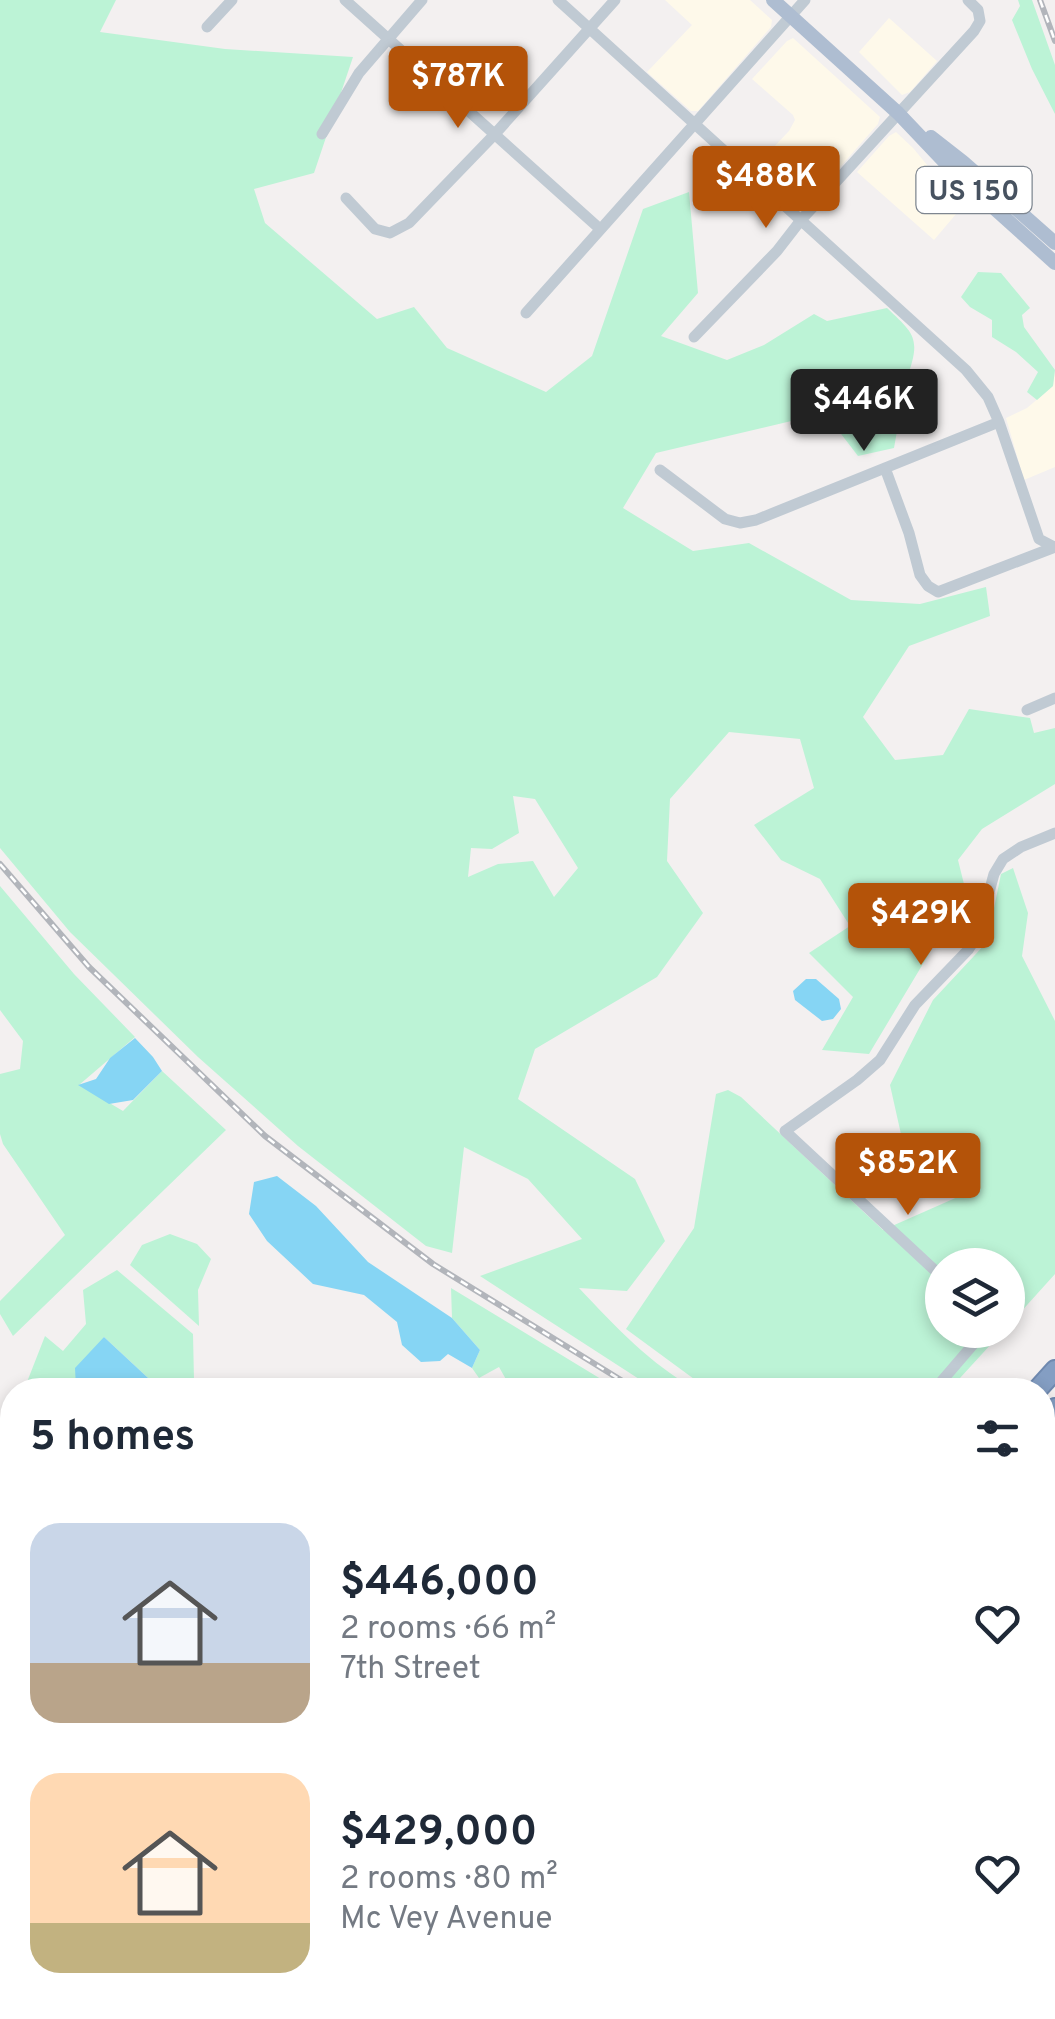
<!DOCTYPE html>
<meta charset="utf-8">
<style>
:root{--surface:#fff;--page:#f2f2f3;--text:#1f2937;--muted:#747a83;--accent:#b45309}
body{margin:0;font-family:Overpass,sans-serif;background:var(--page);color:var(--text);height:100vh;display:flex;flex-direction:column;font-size:38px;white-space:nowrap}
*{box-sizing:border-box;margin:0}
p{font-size:32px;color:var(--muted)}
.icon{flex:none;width:55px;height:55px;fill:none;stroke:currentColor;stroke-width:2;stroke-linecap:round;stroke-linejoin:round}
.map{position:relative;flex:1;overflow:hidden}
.panel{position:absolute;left:0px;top:1378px;width:1055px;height:642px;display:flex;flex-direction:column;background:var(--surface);border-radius:40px 40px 0 0;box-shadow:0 5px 15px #0003}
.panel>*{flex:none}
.tools{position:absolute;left:925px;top:1248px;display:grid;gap:20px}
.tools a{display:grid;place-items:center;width:100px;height:100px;border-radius:50%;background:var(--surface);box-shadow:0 5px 15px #0003;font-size:50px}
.price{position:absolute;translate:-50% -85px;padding:0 22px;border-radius:10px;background:var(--accent);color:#fff;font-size:32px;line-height:65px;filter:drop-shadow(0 2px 5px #0008)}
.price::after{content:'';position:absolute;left:50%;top:60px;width:30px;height:22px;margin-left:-15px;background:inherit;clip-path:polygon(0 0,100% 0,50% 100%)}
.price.on{background:#222;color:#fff}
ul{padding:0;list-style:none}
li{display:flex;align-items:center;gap:30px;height:250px;padding:0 30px}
li span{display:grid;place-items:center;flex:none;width:280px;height:200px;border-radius:30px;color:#555}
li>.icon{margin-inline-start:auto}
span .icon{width:120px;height:120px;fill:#fffc;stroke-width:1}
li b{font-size:42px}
h2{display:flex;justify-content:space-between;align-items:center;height:120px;padding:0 30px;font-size:42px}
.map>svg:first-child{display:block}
</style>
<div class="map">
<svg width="1055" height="2019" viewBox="0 0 1055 2019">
<rect width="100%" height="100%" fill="#f3f0f0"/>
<path fill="#fef9ea" d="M665,0H750L772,20L771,27L698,111H691L647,72L692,25Z
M889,18L937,61L910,92L902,95L859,52Z
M793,38L880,117L878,124L803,209L755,167L789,131L795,120L793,115L752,79L787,41Z
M896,132L913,148L962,207L934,240L857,172L889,136Z
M1055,370V467L1024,480L1006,418L1027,408L1053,386Z"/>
<path fill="#bcf3d6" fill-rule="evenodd" d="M0,0H116L100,32L225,49L353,57L314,173L254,189L265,223L377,319L414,307L447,348L546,392L592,356L643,209L689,192L698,293L661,336L727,360L764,345L814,314L827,321L887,308C912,332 921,337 909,372L876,382L880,397L891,394L902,403L894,448L858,456L825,413L656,453L623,508L693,551L749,543L851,600L920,604L986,587L990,616L909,646L863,717L895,760L943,755L969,709L1030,718L1034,733L1055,728V784L982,829L958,860L966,892L869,1054L822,1050L853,997L809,953L850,926L820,879L781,860L754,825L814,788L800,739L729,732L670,799L667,861L703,913L657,977L535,1049L518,1099L635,1179L665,1241L627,1291L579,1288C615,1326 651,1365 697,1390H656L480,1276L582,1239L528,1179L464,1147L452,1253L426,1246L298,1146L198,1057L70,932L0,848ZM513,796L535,799L578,868L554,897L533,861L498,864L468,877L471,848L492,849L519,833Z
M1018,0H1032L1055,65V114L1032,69L1012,20L1020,6Z
M978,272L1001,273L1030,308L1022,315L1024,327L1055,370L1053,386L1037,400L1027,392L1038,372L1016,352L992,337V320L970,307L961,297Z
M1013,868L1028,913L1022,956L1055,1021V1274L1008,1326V1265H942V1330H1004L949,1390H709L626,1329L694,1228L716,1094L728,1090L741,1097L883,1230L978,1188L974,1182L909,1170L890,1085L933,1000L987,942L1001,874Z
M0,886L74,974L135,1037L79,1085L123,1111L162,1071L226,1130L13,1336L0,1314V1301L65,1235L3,1144L0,1134V1074L20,1069L23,1041L0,1010Z
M170,1234L197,1244L211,1259L198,1290L199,1326L130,1265L142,1245Z
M117,1270L193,1334L194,1380L198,1390H161L104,1337L76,1388L78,1390H34L27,1382L45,1336L63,1351L86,1324L83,1290Z
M451,1288L619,1390H512L499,1367L479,1378L472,1368L480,1350L452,1318Z"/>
<path fill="#86d5f4" d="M806,979H816L839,999L841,1009L833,1019L822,1021L795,1000L793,991Z
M135,1038L153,1057L162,1071L133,1100L109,1104L78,1085L96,1079L110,1058Z
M277,1176L316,1206L368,1262L452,1318L480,1350L472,1368L448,1354L440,1361L421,1362L402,1345L397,1322L364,1295L313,1284L267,1241L249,1214L254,1182Z
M104,1337L161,1390H78L76,1388L75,1368Z"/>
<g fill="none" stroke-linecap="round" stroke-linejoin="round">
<g stroke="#6f89af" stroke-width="22">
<path id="highway" d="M1037,1390L1055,1370
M1042,1422L1055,1408
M445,2019L452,2008
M472,2019L482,2008
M506,2019L516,2008
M529,2019L543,2008"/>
</g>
<path stroke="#c0cad3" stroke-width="11" d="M345,0L600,229
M558,0L966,370L988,397L999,422L1039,539L1054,547
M207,27L232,0
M322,134L359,73L422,0
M346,198L375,229L390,233L409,223L494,135L615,0
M526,313L805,0
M694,337L777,251L801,220L974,31L980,21L978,10L968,0
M885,468L909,533L920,575L928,586L938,592L1055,547
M660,470L725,519L740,523L756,520L999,422
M1027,710L1055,698
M942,1277L785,1131L857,1080L880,1060L915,1005L968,950L977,936L994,874L1003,859L1021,847L1055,833
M934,1390L977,1340L980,1330
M1042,1560L1055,1556
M1042,1871L1055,1858
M1042,1888L1055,1899
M318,2008L332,2019
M873,2008L885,2019
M407,2019L417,2008
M570,2019L581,2008
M735,2019L745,2008
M911,2019L921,2008"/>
<path stroke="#aebdd1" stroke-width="14" d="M773,0L898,113L954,172L1055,263
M931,137L963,162L1055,243"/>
<use href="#highway" stroke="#849ec3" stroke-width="18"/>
<g stroke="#b2b5bb" stroke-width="6">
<path id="rail" d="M1040,0L1055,41
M0,864L89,967L265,1136L433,1264L637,1390
M1042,1637L1055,1645"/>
</g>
<use href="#rail" stroke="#fff" stroke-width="2.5" stroke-dasharray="8" stroke-linecap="butt"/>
</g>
<g text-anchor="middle" stroke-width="8" stroke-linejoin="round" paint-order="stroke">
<rect fill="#fff" stroke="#7e8690" stroke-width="2.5" x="916.5" y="167" width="115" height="46" rx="8"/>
<g font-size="28" font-weight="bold" fill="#475260">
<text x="974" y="200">US 150</text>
</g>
</g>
</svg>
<div class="tools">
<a><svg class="icon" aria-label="layers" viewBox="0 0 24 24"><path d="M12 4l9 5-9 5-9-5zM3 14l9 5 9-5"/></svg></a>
</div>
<b class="price" style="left:458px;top:131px">$787K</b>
<b class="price" style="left:766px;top:231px">$488K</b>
<b class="price on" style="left:864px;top:454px">$446K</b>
<b class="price" style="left:921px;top:968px">$429K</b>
<b class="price" style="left:908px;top:1218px">$852K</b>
<section class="panel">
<h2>5 homes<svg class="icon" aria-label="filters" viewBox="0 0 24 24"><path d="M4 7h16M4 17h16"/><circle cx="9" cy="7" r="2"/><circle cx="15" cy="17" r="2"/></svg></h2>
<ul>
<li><span style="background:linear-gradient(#c9d6e8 70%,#b9a48a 0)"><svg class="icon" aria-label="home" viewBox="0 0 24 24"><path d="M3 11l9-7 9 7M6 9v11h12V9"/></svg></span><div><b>$446,000</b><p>2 rooms · 66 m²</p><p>7th Street</p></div><svg class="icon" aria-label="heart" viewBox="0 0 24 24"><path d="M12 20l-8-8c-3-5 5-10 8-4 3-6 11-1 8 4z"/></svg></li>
<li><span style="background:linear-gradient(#ffd9b3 75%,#c2b280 0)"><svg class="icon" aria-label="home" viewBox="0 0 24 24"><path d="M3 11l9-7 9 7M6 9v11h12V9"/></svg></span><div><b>$429,000</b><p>2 rooms · 80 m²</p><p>Mc Vey Avenue</p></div><svg class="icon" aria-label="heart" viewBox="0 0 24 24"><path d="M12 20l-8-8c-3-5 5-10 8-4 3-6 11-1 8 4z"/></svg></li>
</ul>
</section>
</div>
